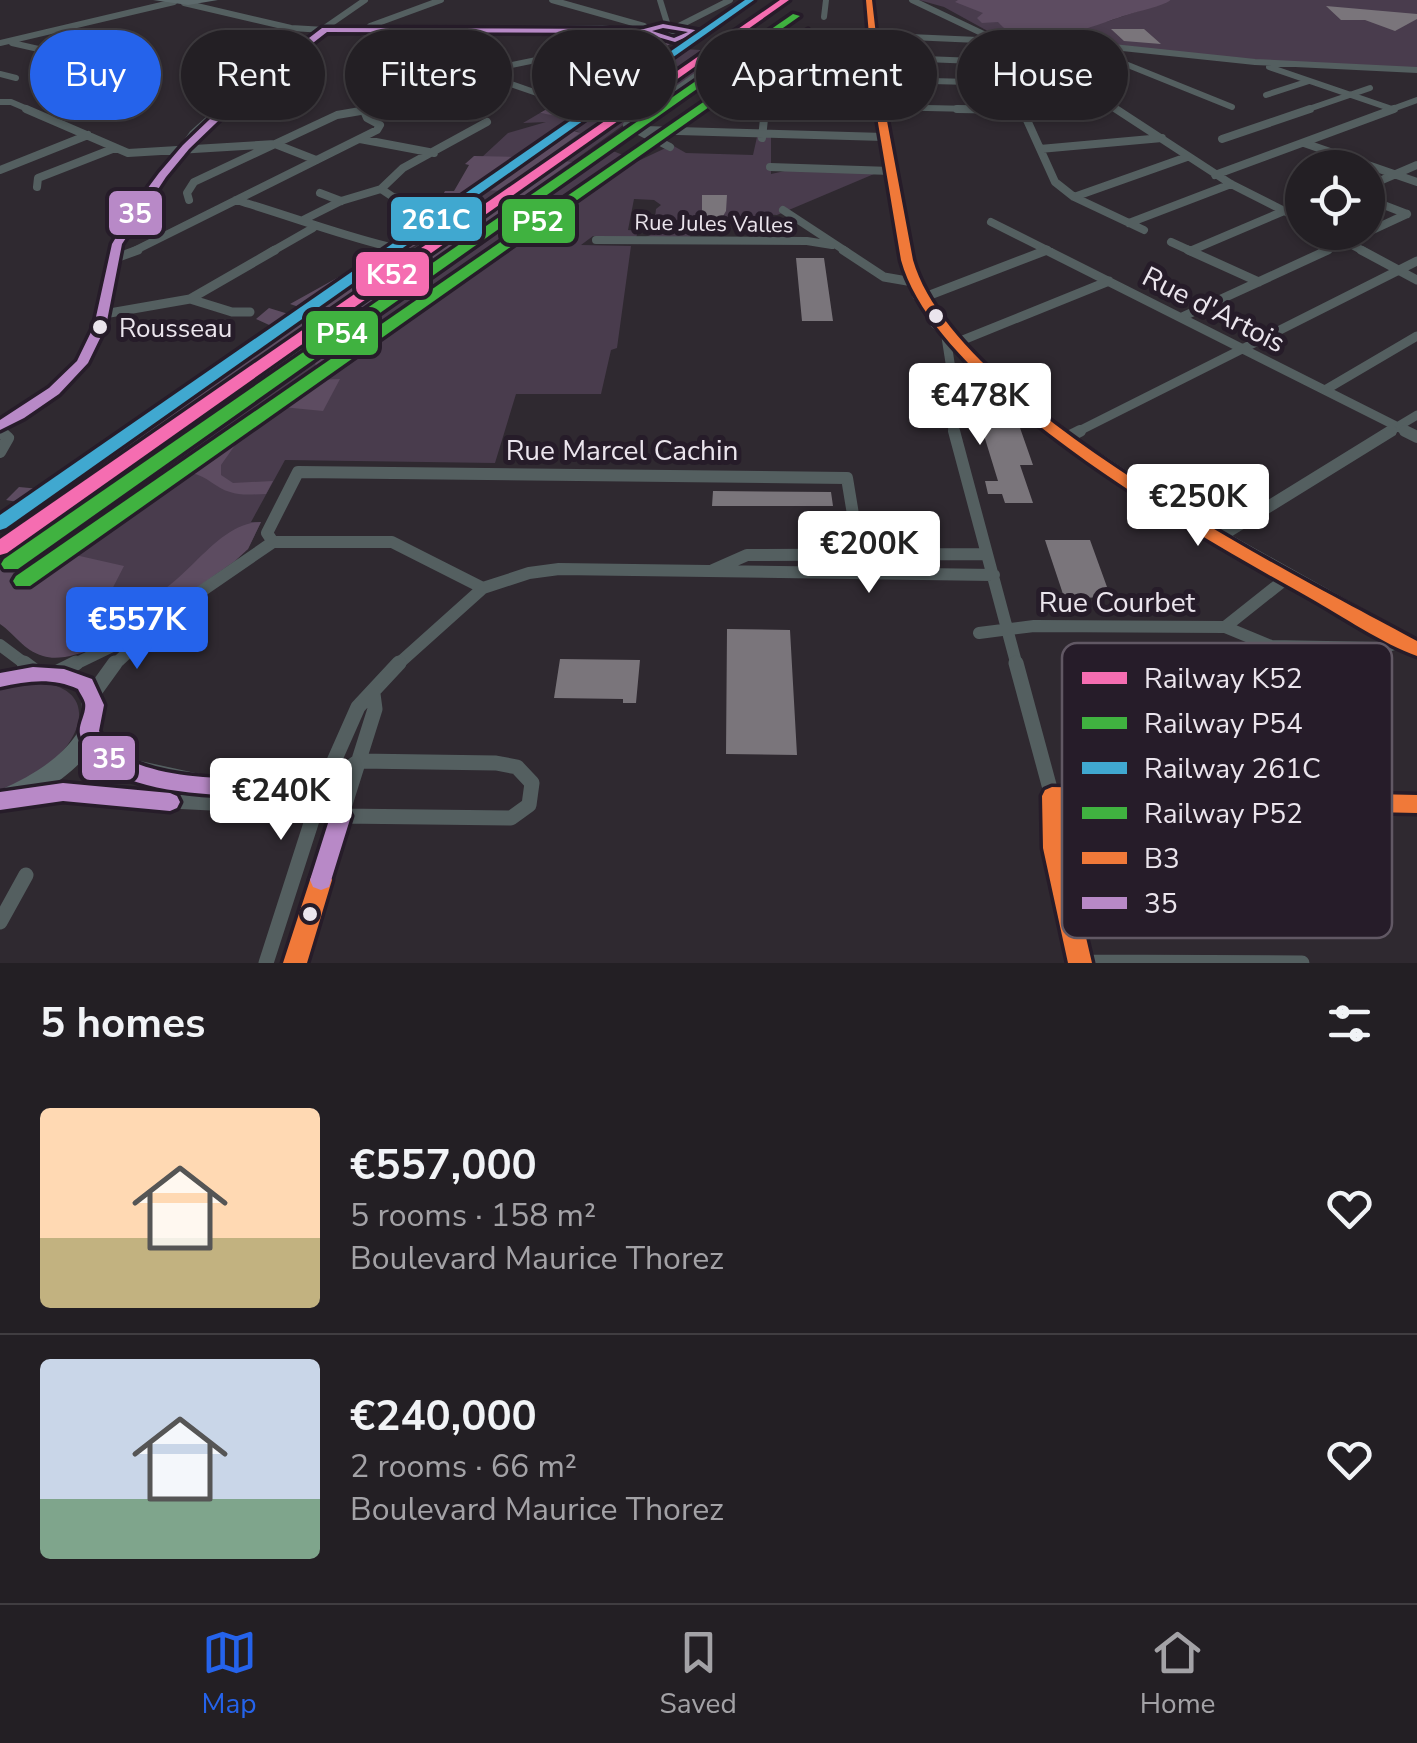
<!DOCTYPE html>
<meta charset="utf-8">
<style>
:root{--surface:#231f24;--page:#2f2c31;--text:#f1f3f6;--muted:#a3a2a6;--line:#403d41;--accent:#2563eb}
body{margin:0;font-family:"Nunito Sans",sans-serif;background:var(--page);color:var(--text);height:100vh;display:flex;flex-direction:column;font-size:38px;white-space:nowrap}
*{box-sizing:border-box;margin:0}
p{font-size:32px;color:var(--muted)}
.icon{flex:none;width:55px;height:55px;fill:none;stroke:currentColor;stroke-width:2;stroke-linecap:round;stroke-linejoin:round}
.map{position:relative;height:963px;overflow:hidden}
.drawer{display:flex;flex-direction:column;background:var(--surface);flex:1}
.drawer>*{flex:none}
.top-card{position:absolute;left:30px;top:30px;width:1358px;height:90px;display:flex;gap:20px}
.controls{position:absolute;left:1285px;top:150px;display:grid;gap:20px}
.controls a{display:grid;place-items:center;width:100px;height:100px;border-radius:50%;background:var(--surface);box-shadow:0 2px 8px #0004,0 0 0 2px var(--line);font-size:50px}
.price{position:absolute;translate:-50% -85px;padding:0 22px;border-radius:10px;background:#fff;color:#222;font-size:32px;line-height:65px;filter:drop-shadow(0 2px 5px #0008)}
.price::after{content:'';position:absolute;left:50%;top:60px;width:30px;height:22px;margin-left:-15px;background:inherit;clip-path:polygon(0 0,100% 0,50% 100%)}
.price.current{background:var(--accent);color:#fff}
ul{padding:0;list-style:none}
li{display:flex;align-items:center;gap:30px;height:250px;padding:0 40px}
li+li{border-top:2px solid var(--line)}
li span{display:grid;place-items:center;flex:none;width:280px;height:200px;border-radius:10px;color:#555}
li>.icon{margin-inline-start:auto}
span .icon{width:120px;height:120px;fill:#fffc;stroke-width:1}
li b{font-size:42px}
h2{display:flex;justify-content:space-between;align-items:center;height:120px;padding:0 40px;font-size:42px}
.tag{padding:0 35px;border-radius:45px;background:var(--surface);box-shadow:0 2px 8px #0004,0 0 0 2px var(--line);font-size:35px;line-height:90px}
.tag.current{background:var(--accent);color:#fff}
.tabs{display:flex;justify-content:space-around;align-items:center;height:140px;border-top:2px solid var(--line);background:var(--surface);font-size:28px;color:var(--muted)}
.tabs a{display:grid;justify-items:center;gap:5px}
.tabs .current{color:var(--accent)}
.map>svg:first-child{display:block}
</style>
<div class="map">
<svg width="1417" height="963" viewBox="0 0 1417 963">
<rect width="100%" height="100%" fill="#2f2930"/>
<path fill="#493c4d" d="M919,0H1014L1106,22L1171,0H1417V68L1290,63L1004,40L944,7Z
M685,49L701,50L535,167L542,157L579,132L568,129L527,157L481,158L508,133L546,122L523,123L540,113C595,122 624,84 661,53L666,50L663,59Z
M700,58L704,60L698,71L572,162L584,164L613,151L638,161L672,145L686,153L753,155L757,137H771V174L794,169L874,174L777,215L757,214L753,221L723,216L726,195H703L706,215L671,221L673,226L707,221L689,230H694L689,238H643L653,234L656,209L661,205L654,200L634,199L628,230L638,231L636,238L593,236L581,245L631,246L617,348L611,350L601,394H516L495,463L285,460L251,522H261L248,549L133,626L0,567L333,337L570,162L530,179Z
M696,78H761L760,94L678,90Z
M485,189L501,191L59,498L51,490L106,447L133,445L382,272C395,258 406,253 422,243C446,228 465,209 485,189Z
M37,682C101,688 83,741 43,769C31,778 14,784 0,791V690Z"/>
<path fill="#5d4c61" d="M958,0H1171C1161,7 1141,10 1127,15C1093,25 1027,57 998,22L982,23L977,18L983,13L955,2Z
M653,40L670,44C645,60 600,69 588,99L601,100C581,126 566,117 540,113L658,43Z
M568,129L580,133L501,191L485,190C458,215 434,238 400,253L399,259L382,272L133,445L106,447L165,399L179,397L278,329L256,319L269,308L295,316L305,309L290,304L353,269L378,265V256C405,244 431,218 445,191H454L469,165L465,164L474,156L527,157Z
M565,161L571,162L334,336L359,342L345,368L317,372L315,362L301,359L146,466L142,476L31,559L34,566L62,552L124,566L104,605C175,619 204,523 261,522L248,549L235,561C197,587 88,671 43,656C23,650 15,634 0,624V553L530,179Z
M340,379L323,411L272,406L277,395L297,394L314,380Z
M239,425L245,431L221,465V475L233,483L273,481L266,494C255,494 241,496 230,492C215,488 208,476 191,473L187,463L213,436Z
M19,487L51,490L59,498L14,529L0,527L23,503L6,500Z"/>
<path fill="#7a757b" d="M1326,6L1417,14V19L1395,31L1365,20H1341Z
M1111,29H1144L1161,44L1124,41Z
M702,195H727L726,211L719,223H709L702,210Z
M796,258H824L833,321H802Z
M971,393H994L1006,425H1019L1033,465H1020L1033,503H1005L1002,494H988L985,481H998Z
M713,491L831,492L833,506H712Z
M1045,540H1090L1111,598L1064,597Z
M727,629L790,630L797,755L726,754Z
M560,659L640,660L636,703H623V699L554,698Z"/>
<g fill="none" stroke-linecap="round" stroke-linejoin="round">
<path stroke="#545f60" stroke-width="6" d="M552,0L644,26
M660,0L668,26
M912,0L994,39L1120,111
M184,3L291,28L325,30L602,28L653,35L678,30L663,26L644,31
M824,17L826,0
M370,26L441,0
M675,28L730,0
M69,29L127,42
M361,32L557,100
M0,43L174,2
M12,43L87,60
M999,43L995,47L1023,111
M1103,45L1113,59L1232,107
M768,53L1002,62
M1269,67L1392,109
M0,74L16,78
M1266,95L1309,81
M0,102H11L32,111
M881,107L1022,110
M218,111L261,72L365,0
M359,111L387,106L463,75L653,36
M646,111L697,75L1011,83
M765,111L773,31L1094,45L1255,62L1417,70
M1303,111L1370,88
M1387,111L1417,100"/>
<path stroke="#545f60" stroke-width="8" d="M26,109L128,153L275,144L316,160
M650,109L627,125L670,147
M957,109L1022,110
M1022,109L1055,182L1074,197L1144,230
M1116,109L1231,184L1302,220
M644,130L884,137
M762,138L765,109
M360,139L434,153
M1222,139L1310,109
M1304,143L1417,182
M1040,149L1162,138
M770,167L891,171
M0,170L88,135
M1215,175L1394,109
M1293,180L1302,176
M1368,186L1417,165
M37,187L38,178L115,148
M381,189L393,197L426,198
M320,193L341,201
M1074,197L1187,157
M1368,199L1407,214
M189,200L187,193L194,182L337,115L372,109
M236,200C287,215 334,233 386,246
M783,210L847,252
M303,220L341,201L381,189L403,168L487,122
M991,222L1051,252
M1129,223L1231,184
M1328,232L1365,252
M1368,232L1407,214
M596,240L807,241L832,245
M1171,242L1193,252
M1190,251L1284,211
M116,252L119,240L193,134L221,109
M132,252L377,130L380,125L367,118L364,111
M271,252L313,228
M1041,252L1047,250
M1322,252L1366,232"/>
<path stroke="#545f60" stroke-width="9" d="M843,250L884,277L913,282
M1046,250L1410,433
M1188,250L1259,282
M1361,250L1417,280
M113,259L138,250
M917,296L930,295L1047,250
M190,299L232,312H250
M104,314L190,299L275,250
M1182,317L1328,250
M946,337L951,369L944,395L954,433
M953,344L1109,281
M1325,390L1417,336
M0,426C96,369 95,354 117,250
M1075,433L1417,261
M1387,433L1417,415"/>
<path stroke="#545f60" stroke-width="12" d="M0,431L8,438L0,452
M954,431L1017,666
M1405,431L1417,437
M1066,438L1080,431
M1221,536L1391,431
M273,542H392L483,588L529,573L559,569L994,575
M713,570L747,555L987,554
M1225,627L1288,577
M979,633L1034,626L1225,627L1271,646L1382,648L1403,641
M0,645L28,666
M71,666L141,632
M113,666L174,610L273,542L267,533L298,472L847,478L863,575
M396,666L483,588"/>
<path stroke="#545f60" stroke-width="15" d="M24,663L36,672
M1016,663L1052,796L1054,848L1080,963
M58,672L76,663
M92,695L115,663
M29,794L292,807L341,816L511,818L529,805L532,783L517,767L496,763L359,761L323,786L211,784L119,764L104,755L89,732
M0,922L26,875
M1080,962L1302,963
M266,963L323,786L358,707L399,663
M295,963L375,709L373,694"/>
<path fill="#5d6a6c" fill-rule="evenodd" d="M153,0H218L188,5Z
M865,0H873L883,103L918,275L943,321L992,372L1060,426L1139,479L1222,530L1417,639V657L1288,586L1127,487L1049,433L981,378L931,326L904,275L873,103Z"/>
<path fill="#5b696a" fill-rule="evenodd" d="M33,664L65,667L93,678C97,687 103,697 104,707C109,758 40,797 0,812V790C28,778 59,760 76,735C80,727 82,720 82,712C84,668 27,681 0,688V672Z"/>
<g stroke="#261c29" stroke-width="7">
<path id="bus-1" d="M866,0H872L884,105L913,260C954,404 1288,571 1417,641V656C1383,644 1342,616 1310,598C1197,535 936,389 901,260L875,105Z
M1052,787L1417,795V813L1063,805L1065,848L1092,963H1068L1043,848L1042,796L1045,790Z
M321,870L329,873L332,880L307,963H283L310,880L313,873Z"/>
</g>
<g stroke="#261c29" stroke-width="7">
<path id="bus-2" d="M663,24L700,31L675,42L644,33L327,32L241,99L189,149L166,177L122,244L106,326L88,363L59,394L24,418L0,430V420L49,388L77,361L94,326L112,244L136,204L159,173L183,145L235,95L322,28L644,29ZM663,28L688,32L674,38L652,31Z
M33,667L64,669L92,679L104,705L99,731C103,738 107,745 113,750C159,787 266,778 323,777L330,780L351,816L329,887L321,890L313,887L310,880L330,817L317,795C263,796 126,803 92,754C88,749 81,740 80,734C78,724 87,713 85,703C84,698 80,694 78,689C52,677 27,681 0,687V673Z
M63,783L170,793L177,796L180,802L177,808L170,811L63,801L0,810V792Z"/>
</g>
<use href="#bus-1" fill="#f07939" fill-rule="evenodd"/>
<use href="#bus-2" fill="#b889c7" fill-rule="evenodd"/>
<g stroke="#261c29" stroke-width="7">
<path id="rail-1" d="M780,0H789L7,553L0,555V539Z"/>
</g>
<g stroke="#261c29" stroke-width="7">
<path id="rail-2" d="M793,14L800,16L18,569H4L1,564L4,559Z"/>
</g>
<g stroke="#261c29" stroke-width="7">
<path id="rail-3" d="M745,0H754L6,528L0,530V515Z"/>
</g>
<g stroke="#261c29" stroke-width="7">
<path id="rail-4" d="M808,30L811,35L30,586H16L13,581L16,576Z"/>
</g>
<use href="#rail-1" fill="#f56db1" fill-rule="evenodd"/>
<use href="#rail-2" fill="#40b240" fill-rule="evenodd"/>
<use href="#rail-3" fill="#40a8d0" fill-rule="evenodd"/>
<use href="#rail-4" fill="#40b240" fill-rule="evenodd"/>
</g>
<g fill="#ebe5ed" stroke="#261c29" stroke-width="4">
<circle cx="936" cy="316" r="9"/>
<circle cx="100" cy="327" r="9"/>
<circle cx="310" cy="914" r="9"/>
</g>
<g text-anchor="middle" stroke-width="10" stroke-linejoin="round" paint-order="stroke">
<g font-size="22" fill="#ebe5ed" stroke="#261c29">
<text transform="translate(714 223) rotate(1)" y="8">Rue Jules Valles</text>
</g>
<g font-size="26" fill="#ebe5ed" stroke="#261c29" text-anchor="start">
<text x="119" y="337">Rousseau</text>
</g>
<g font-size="28" fill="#ebe5ed" stroke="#261c29">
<text transform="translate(1214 309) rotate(27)" y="10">Rue d'Artois</text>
<text x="622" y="460">Rue Marcel Cachin</text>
<text x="1117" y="612">Rue Courbet</text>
</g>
</g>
<rect x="1062" y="643" width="330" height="295" rx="15" fill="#261c29" stroke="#615864" stroke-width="2.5"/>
<rect x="1082" y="672" width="45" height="12" fill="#f56db1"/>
<rect x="1082" y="717" width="45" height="12" fill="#40b240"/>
<rect x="1082" y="762" width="45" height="12" fill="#40a8d0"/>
<rect x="1082" y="807" width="45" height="12" fill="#40b240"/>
<rect x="1082" y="852" width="45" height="12" fill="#f07939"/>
<rect x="1082" y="897" width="45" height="12" fill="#b889c7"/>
<g font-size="28" fill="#ebe5ed">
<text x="1144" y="688">Railway K52</text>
<text x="1144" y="733">Railway P54</text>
<text x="1144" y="778">Railway 261C</text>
<text x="1144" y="823">Railway P52</text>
<text x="1144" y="868">B3</text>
<text x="1144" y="913">35</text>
</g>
<g stroke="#261c29" stroke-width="4">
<rect x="107" y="189" width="57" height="48" rx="10" fill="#b889c7"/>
<rect x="389" y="195" width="95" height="48" rx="10" fill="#40a8d0"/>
<rect x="500" y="197" width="77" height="48" rx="10" fill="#40b240"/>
<rect x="354" y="250" width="77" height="48" rx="10" fill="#f56db1"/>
<rect x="304" y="309" width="76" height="48" rx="10" fill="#40b240"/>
<rect x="80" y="734" width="57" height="48" rx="10" fill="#b889c7"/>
</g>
<g font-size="28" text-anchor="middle" font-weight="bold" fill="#fff">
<text x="135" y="223">35</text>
<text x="436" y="229">261C</text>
<text x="538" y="231">P52</text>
<text x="392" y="284">K52</text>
<text x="342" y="343">P54</text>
<text x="109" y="768">35</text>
</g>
</svg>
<div class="controls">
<a><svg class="icon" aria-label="locate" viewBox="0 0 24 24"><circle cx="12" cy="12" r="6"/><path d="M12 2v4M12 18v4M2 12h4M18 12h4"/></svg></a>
</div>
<b class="price" style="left:980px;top:448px">€478K</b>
<b class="price" style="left:1198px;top:549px">€250K</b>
<b class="price" style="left:869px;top:596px">€200K</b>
<b class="price current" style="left:137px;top:672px">€557K</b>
<b class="price" style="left:281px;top:843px">€240K</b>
<div class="top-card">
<a class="tag current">Buy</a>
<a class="tag">Rent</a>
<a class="tag">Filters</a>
<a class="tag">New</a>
<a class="tag">Apartment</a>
<a class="tag">House</a>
</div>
</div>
<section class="drawer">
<h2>5 homes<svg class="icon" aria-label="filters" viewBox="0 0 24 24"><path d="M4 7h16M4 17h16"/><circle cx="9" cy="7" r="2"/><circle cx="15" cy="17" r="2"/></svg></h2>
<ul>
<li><span style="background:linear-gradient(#ffd9b3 65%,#c2b280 0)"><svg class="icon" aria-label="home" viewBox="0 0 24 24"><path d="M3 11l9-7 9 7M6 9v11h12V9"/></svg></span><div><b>€557,000</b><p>5 rooms · 158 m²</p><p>Boulevard Maurice Thorez</p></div><svg class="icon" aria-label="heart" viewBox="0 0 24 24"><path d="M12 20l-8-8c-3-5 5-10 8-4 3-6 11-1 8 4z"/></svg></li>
<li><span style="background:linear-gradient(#c9d6e8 70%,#7fa58c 0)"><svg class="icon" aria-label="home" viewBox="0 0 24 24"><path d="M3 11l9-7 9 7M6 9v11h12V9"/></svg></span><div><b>€240,000</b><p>2 rooms · 66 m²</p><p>Boulevard Maurice Thorez</p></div><svg class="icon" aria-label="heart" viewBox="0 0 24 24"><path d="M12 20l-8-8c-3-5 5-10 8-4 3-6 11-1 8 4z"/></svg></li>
</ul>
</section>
<nav class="tabs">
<a class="current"><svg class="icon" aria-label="map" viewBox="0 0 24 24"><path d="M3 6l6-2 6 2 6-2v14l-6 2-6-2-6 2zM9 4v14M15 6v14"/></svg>Map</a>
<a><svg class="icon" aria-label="saved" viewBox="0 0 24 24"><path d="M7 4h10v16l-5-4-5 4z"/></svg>Saved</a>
<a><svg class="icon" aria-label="home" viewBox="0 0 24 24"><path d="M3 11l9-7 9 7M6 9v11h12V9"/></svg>Home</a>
</nav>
